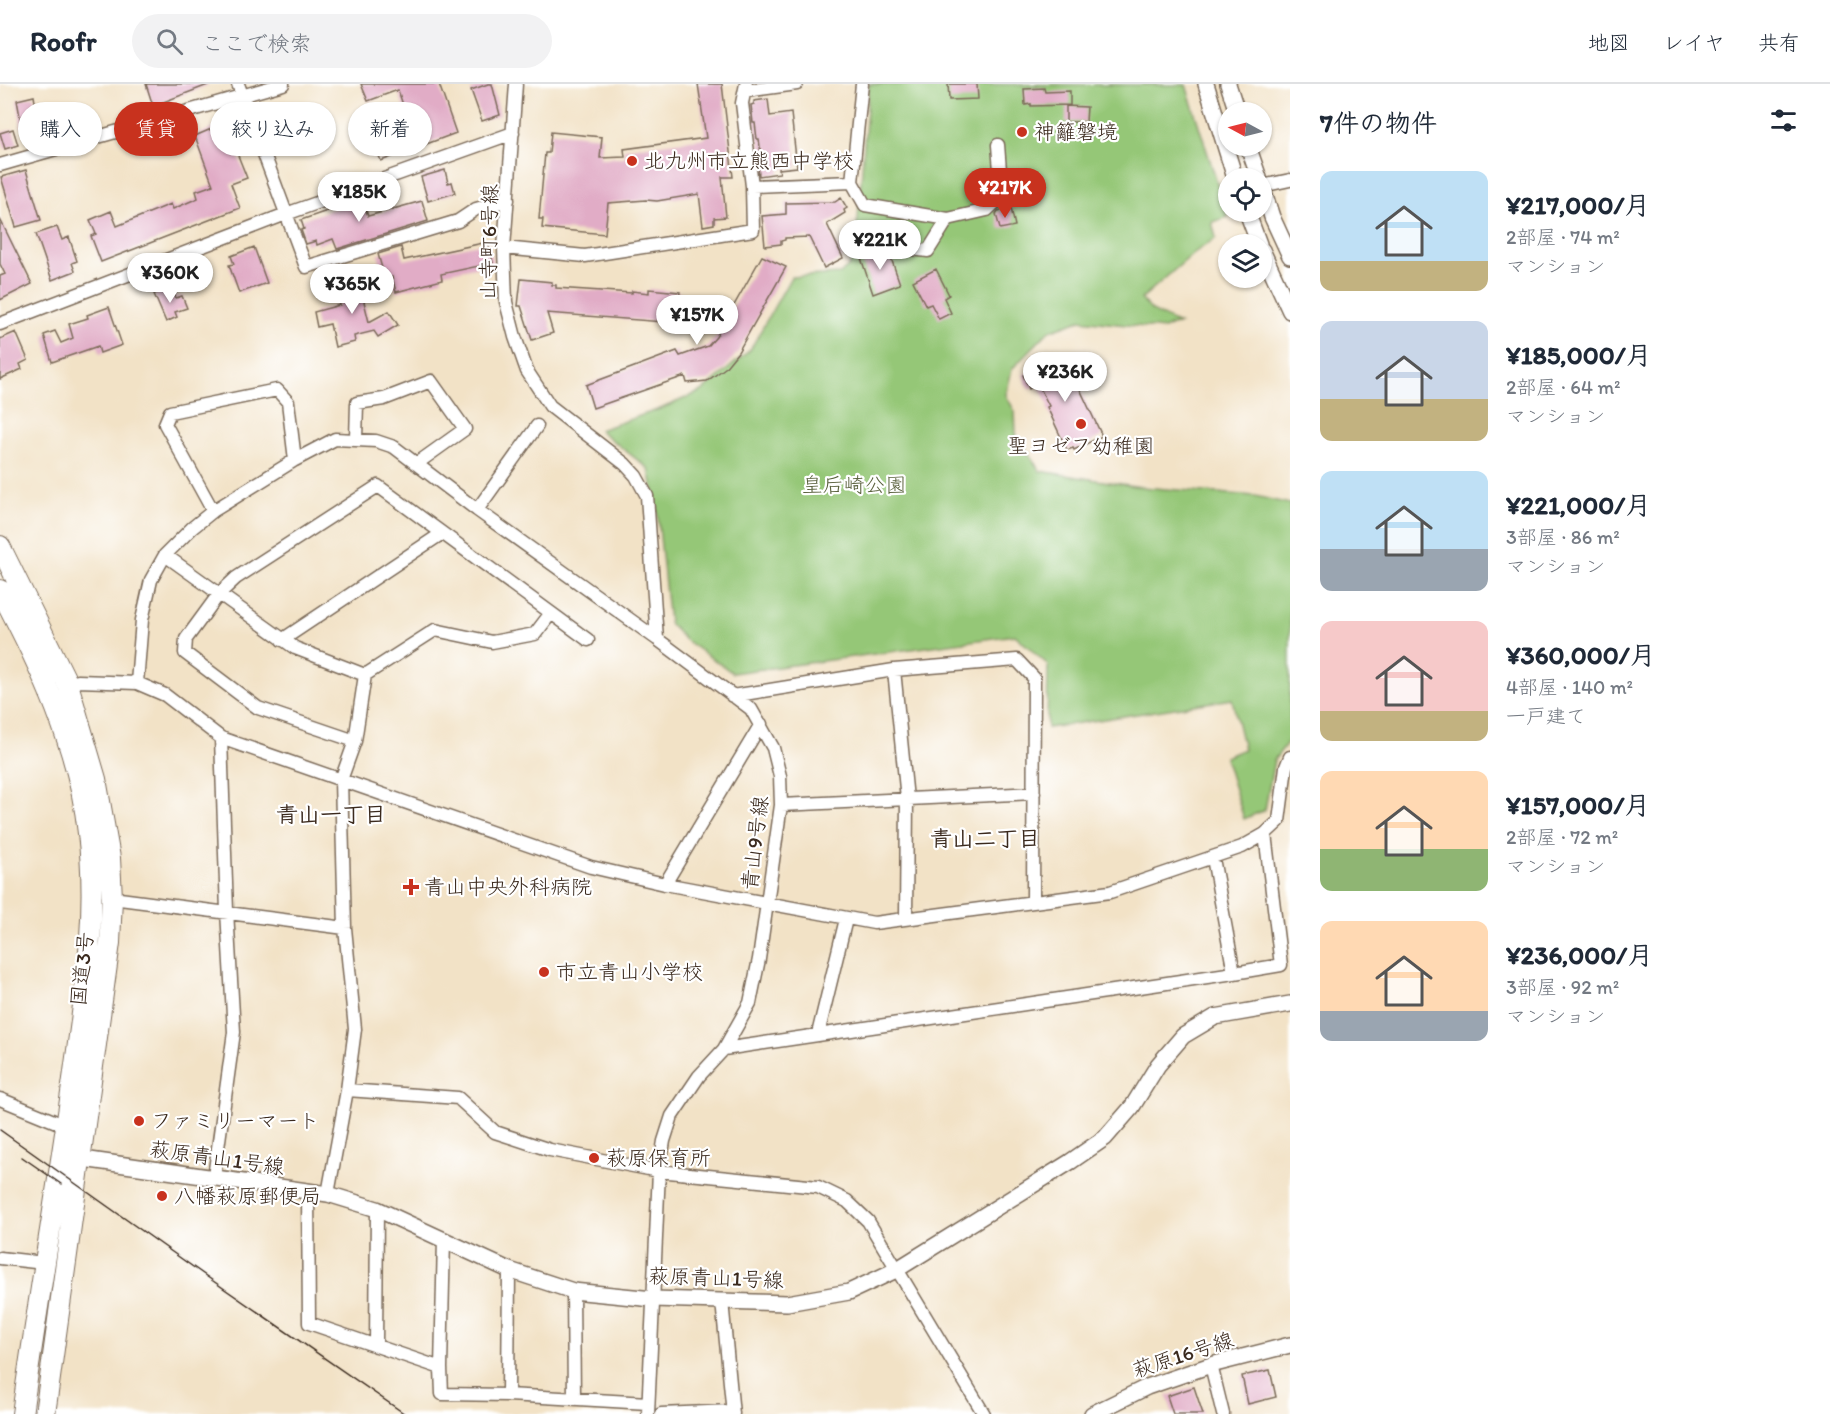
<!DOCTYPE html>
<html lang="ja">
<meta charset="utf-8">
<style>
:root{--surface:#fff;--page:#f2f2f3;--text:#1f2937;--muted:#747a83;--line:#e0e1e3;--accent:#c8321e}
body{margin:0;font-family:Itim,"Klee One",sans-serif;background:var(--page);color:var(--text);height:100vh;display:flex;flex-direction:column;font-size:22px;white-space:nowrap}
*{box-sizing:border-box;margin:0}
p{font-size:20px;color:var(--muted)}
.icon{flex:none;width:33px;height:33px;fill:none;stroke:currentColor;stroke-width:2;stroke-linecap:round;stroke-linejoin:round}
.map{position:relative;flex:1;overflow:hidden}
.drawer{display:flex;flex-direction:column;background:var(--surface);width:540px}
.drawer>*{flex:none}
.banner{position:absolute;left:18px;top:18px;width:570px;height:54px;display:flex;gap:12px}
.needle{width:39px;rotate:277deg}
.tools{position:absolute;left:1218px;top:18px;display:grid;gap:12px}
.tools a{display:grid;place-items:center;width:54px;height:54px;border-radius:50%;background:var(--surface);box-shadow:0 2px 4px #0004;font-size:30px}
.price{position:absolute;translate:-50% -51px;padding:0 14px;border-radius:21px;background:#fff;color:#222;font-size:20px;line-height:39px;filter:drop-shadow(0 2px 3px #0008)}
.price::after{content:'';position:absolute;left:50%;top:36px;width:18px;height:14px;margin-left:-9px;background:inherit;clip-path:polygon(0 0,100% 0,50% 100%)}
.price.current{background:var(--accent);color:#fff}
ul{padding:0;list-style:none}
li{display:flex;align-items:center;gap:18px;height:150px;padding:0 30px}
li span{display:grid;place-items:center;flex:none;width:168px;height:120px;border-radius:12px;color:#555}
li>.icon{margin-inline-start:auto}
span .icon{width:72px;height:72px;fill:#fffc;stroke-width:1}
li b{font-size:26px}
h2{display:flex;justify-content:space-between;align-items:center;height:72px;padding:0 30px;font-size:26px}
.tag{padding:0 21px;border-radius:27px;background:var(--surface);box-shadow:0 2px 4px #0004;font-size:21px;line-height:54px}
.tag.current{background:var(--accent);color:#fff}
header{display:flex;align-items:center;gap:36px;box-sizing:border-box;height:84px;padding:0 30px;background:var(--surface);border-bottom:2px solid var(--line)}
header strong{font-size:28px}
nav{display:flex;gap:33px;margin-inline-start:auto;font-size:21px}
.search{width:420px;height:54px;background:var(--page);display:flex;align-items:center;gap:15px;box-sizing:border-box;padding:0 21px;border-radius:33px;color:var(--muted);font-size:22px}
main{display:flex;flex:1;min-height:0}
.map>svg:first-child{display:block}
</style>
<header>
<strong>Roofr</strong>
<div class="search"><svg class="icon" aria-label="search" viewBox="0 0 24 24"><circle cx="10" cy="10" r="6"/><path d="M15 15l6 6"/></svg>ここで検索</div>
<nav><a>地図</a><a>レイヤ</a><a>共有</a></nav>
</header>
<main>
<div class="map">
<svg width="1290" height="1330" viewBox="0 0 1290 1330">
<rect width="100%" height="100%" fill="#fff"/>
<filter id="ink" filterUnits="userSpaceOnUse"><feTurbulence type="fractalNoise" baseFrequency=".0167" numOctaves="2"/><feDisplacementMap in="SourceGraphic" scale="12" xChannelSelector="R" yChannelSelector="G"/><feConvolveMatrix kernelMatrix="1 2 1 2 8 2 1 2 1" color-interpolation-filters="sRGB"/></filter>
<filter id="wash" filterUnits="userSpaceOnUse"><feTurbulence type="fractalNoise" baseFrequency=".008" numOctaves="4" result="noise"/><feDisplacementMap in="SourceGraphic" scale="24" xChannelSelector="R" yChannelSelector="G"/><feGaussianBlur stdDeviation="1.35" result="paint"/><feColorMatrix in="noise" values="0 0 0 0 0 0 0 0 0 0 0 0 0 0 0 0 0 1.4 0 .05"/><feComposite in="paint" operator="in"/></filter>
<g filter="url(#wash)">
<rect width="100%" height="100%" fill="#f2e2c6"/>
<path fill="#95c777" stroke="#68784a" stroke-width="1.5" d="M869,0L1186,1L1228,133L1212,138L1216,154L1194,169L1141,215L1152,227L1179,240L1172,241L1164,245L1080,236L1049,247L1012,285L1006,311L1015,328L1016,350L1040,387L1141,403L1255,412L1290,420V655L1274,676L1265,726L1244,735L1225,673L1244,665L1232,615L1047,644L1048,581L1015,551L733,589L685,556L669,539L657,424L649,385L599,346L660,325L702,307L750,266L791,193L840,190L850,181L858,134Z"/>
<g id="blocks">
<path fill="#e1acc6" d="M146,0H208V1L153,22Z
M361,0H439L456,49L381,77L371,51L408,36L398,6L368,17Z
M488,0H492L500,31L482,37L471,6Z
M698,0H722L733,93H722L726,133L714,134V140L703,142L699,110L657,117L646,116L608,119L605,150L542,144L543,135H539L545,69H549L551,48L602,53L600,74L625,73L624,65L706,54Z
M948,0H977L978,15L949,16Z
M1044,4L1045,8L1070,7V21L1031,22V20L1025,21L1024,5Z
M34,12L39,41L22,44L17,16Z
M768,15L770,32L791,29L797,83L779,85L780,89L759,92L758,79L762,78L759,55H757L755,39H753L751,21L754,20V17Z
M1066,22L1087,23L1086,38H1066Z
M225,39L247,94L231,100L240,124L101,178L91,152L96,150L90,136L111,127L117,142L171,120L173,125L198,114L196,107L213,101L195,52Z
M13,45L18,61L5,65L0,49Z
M26,86L41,136L16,143L1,93Z
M445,86L448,99L452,98L455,109L428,117L421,93Z
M841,114L847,124L844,126L845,129L827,140L843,174L824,184L809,153L785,154V156L781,157V160L765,162L762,132L786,130V119L835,118Z
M362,115L368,132L422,117L428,137L337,165L333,155L317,161L316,157L306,160L301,146L304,145L301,136Z
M1011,124L1015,142L1000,145L996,130L998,127Z
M0,135L32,200L0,216V192L5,190L0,180Z
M57,143L62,156L69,153L77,177L72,179L75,187L52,196L36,150Z
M488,158L493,179L441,190L442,196L396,208L392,193L385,195L378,170L401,163L404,176Z
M254,163L267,199L239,209L229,181L234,180L231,172Z
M871,167L890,171L900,200L873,210L860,171Z
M762,172L786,183L738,268L725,284L707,297L687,299L685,292L593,324L586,301L677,267L680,272L708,262L716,253Z
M936,185L949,211L944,214L951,229L939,235L931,220L926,222L913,197Z
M358,193L369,238L389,227L398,241L378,253L374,247L354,252L355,258L335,263L330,240L317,243L314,228L340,221L335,198Z
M521,195L552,198V201H556V204L632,209V207L649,209V205L680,208L677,239L547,229L553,249L532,256L521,222H518Z
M171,203L176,214L182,212L187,224L175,228L177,233L166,238L154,210Z
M109,223L122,261L100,269L98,262L52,278L44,251L55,247L61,259L73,254L69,240L88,234L87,231Z
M16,248L28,276L20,280L22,285L0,295V255Z
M1064,271L1102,352L1074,366L1073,364L1067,366L1047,323L1049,322L1038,300L1029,305L1023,291Z
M1270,1286L1276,1313L1248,1320L1242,1292Z
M1194,1303L1203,1330H1173L1167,1312Z"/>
</g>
</g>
<g filter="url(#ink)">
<use href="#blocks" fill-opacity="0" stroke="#7b6a59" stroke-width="1.5"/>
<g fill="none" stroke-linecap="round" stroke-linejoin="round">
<g stroke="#7b6a59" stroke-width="15">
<path id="minor" d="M238,0L306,183L458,137L476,125L508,116
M516,0L504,164L506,218L515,253L527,287L550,322L625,380L636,392L647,412L657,555L751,625L773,664L780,692L781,721L759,875L750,919L724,965L699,992L672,1032L664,1057L659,1087L648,1330
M746,7L797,0
M0,81L283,0
M852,98L865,121L948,135L987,126L1002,112L998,61
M752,102L852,98L862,0
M1262,102L1290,96
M877,161L928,167L948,135
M504,164L585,172L753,146L752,102L742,19L746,0
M0,240L286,130L513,49
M356,355L357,319L384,315L431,297L465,345L416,380
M477,426L537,342
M213,427L165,340L170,328L277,306L288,318L295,376
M165,471L295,564L365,591L355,657L341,696L345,844L355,945L347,1006L328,1110
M282,556L441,450
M894,586L907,715L906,834
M365,591L435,546L492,558L535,550L551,529
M137,599L142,536L151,496L165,471L192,444L213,427L295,376L335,355L376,357L394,363L477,426L657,555
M63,601L78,597L137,599L165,611L221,654L591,783L665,800L874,839L1110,808L1242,763L1265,750L1279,737L1286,683L1290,673
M732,612L894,586L1017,576L1034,594L1033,817
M355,657L258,624L185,569L186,555L219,510L236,494L378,402L588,556
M781,721L1034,709
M665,800L761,640
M112,814L345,844
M1234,889L1281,881L1265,750
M818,950L846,835
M724,965L1234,889L1213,774
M347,1006L458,1014L495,1048L550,1066L659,1087L818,1103L847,1117L868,1137L984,1330
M0,1015L71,1044
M214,1093L234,948L227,827L221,654
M308,1108L309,1239L441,1284L442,1310L508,1311L648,1319
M0,1174L44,1179
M573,1207L574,1315
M722,1217L733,1330
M376,1262L377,1125
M1211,1281L1223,1330
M441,1284L444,1155
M508,1311L509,1186
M661,1330L732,1327"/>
</g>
<g stroke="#7b6a59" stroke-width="18">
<path id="tertiary" d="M1206,0L1235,94
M1228,0L1237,28
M1248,62L1259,94
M1262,102L1272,133L1290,172
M1247,128L1259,160
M1262,166L1290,227
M69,1073L328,1110L377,1125L509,1186L573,1207L653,1215L787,1219L849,1208L896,1186L1070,1078L1105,1054L1132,1023L1158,981L1183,952L1215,933L1290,920
M1092,1330L1147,1303L1211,1281L1290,1261"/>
</g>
<g stroke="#7b6a59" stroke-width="22">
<path id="trunk" d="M0,462L68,600L96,695L110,774L112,814L110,859L45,1330
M0,506C40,581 79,664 88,749C98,830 85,908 74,988C58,1102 38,1216 22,1330"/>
</g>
<use href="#minor" stroke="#fff" stroke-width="12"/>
<use href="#tertiary" stroke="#fff" stroke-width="15"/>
<use href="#trunk" stroke="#fff" stroke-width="20"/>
<path stroke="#3b2a1e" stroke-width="1.5" d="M0,1046L203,1190L405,1330
M22,1073L61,1100"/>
</g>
</g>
<g fill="#c8321e" stroke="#fff" stroke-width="2">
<circle cx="1022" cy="48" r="6"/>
<circle cx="632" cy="77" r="6"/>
<circle cx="1081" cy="340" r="6"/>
<path d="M408 794h6v6h6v6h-6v6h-6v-6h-6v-6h6z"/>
<circle cx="544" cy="888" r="6"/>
<circle cx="139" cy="1037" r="6"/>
<circle cx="594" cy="1074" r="6"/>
<circle cx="162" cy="1112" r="6"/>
</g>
<g text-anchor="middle" stroke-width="4.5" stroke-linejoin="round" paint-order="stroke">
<g font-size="21" fill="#3b2a1e" stroke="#fff" text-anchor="start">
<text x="1034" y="55">神籬磐境</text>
<text x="644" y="84">北九州市立熊西中学校</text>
<text x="1081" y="369" text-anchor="middle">聖ヨゼフ幼稚園</text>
<text x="424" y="810">青山中央外科病院</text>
<text x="556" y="895">市立青山小学校</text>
<text x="151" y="1044">ファミリーマート</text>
<text x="606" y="1081">萩原保育所</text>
<text x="174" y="1119">八幡萩原郵便局</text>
</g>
<g font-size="21" fill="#3b2a1e" stroke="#fff">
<text transform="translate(489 158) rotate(-89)" y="7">山寺町6号線</text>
<text transform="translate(755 759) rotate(-83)" y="7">青山9号線</text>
<text transform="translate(82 885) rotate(-84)" y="7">国道3号</text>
<text transform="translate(217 1074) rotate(8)" y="7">萩原青山1号線</text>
<text transform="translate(716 1194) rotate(2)" y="7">萩原青山1号線</text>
<text transform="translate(1183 1271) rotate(-18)" y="7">萩原16号線</text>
</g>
<g font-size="21" fill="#5a613d" stroke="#fff">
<text x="854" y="408">皇后崎公園</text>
</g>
<g font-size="22" font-weight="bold" fill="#3b2a1e" stroke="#fff">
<text x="331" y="738">青山一丁目</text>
<text x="985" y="762">青山二丁目</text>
</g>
</g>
</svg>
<div class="tools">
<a><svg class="needle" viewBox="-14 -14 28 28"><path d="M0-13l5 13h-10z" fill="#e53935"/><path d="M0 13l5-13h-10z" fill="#747a83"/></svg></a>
<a><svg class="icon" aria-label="locate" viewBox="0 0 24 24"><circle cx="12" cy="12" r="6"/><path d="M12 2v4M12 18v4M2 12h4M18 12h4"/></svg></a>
<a><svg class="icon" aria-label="layers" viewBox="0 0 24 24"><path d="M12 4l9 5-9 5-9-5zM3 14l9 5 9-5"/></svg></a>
</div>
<b class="price current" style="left:1005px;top:135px">¥217K</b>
<b class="price" style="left:359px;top:139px">¥185K</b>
<b class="price" style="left:880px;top:187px">¥221K</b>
<b class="price" style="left:170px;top:220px">¥360K</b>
<b class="price" style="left:352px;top:231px">¥365K</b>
<b class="price" style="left:697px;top:262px">¥157K</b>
<b class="price" style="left:1065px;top:319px">¥236K</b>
<div class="banner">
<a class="tag">購入</a>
<a class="tag current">賃貸</a>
<a class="tag">絞り込み</a>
<a class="tag">新着</a>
</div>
</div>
<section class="drawer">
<h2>7件の物件<svg class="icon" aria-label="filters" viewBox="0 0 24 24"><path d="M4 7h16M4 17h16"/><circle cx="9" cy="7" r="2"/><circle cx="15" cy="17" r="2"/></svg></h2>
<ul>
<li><span style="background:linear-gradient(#bfe0f5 75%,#c2b280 0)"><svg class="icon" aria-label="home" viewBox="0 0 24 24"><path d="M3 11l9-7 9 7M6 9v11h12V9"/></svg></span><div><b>¥217,000/月</b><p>2部屋 · 74 m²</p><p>マンション</p></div></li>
<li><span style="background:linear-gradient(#c9d6e8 65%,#c2b280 0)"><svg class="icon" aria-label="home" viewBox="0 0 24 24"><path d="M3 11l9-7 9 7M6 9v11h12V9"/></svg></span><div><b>¥185,000/月</b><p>2部屋 · 64 m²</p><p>マンション</p></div></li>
<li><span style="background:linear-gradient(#bfe0f5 65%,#9aa5b1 0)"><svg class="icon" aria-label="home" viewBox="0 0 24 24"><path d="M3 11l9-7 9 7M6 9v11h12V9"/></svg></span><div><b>¥221,000/月</b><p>3部屋 · 86 m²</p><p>マンション</p></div></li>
<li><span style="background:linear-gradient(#f6c9c9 75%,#c2b280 0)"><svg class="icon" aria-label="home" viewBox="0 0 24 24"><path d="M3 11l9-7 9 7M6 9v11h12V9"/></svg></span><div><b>¥360,000/月</b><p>4部屋 · 140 m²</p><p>一戸建て</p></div></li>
<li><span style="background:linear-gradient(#ffd9b3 65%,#8fb573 0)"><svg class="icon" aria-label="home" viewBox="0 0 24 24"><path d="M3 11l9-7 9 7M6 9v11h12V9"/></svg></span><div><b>¥157,000/月</b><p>2部屋 · 72 m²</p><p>マンション</p></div></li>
<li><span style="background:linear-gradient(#ffd9b3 75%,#9aa5b1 0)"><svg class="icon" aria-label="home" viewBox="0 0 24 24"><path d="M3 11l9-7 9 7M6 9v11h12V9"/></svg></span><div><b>¥236,000/月</b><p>3部屋 · 92 m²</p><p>マンション</p></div></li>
</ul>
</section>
</main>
